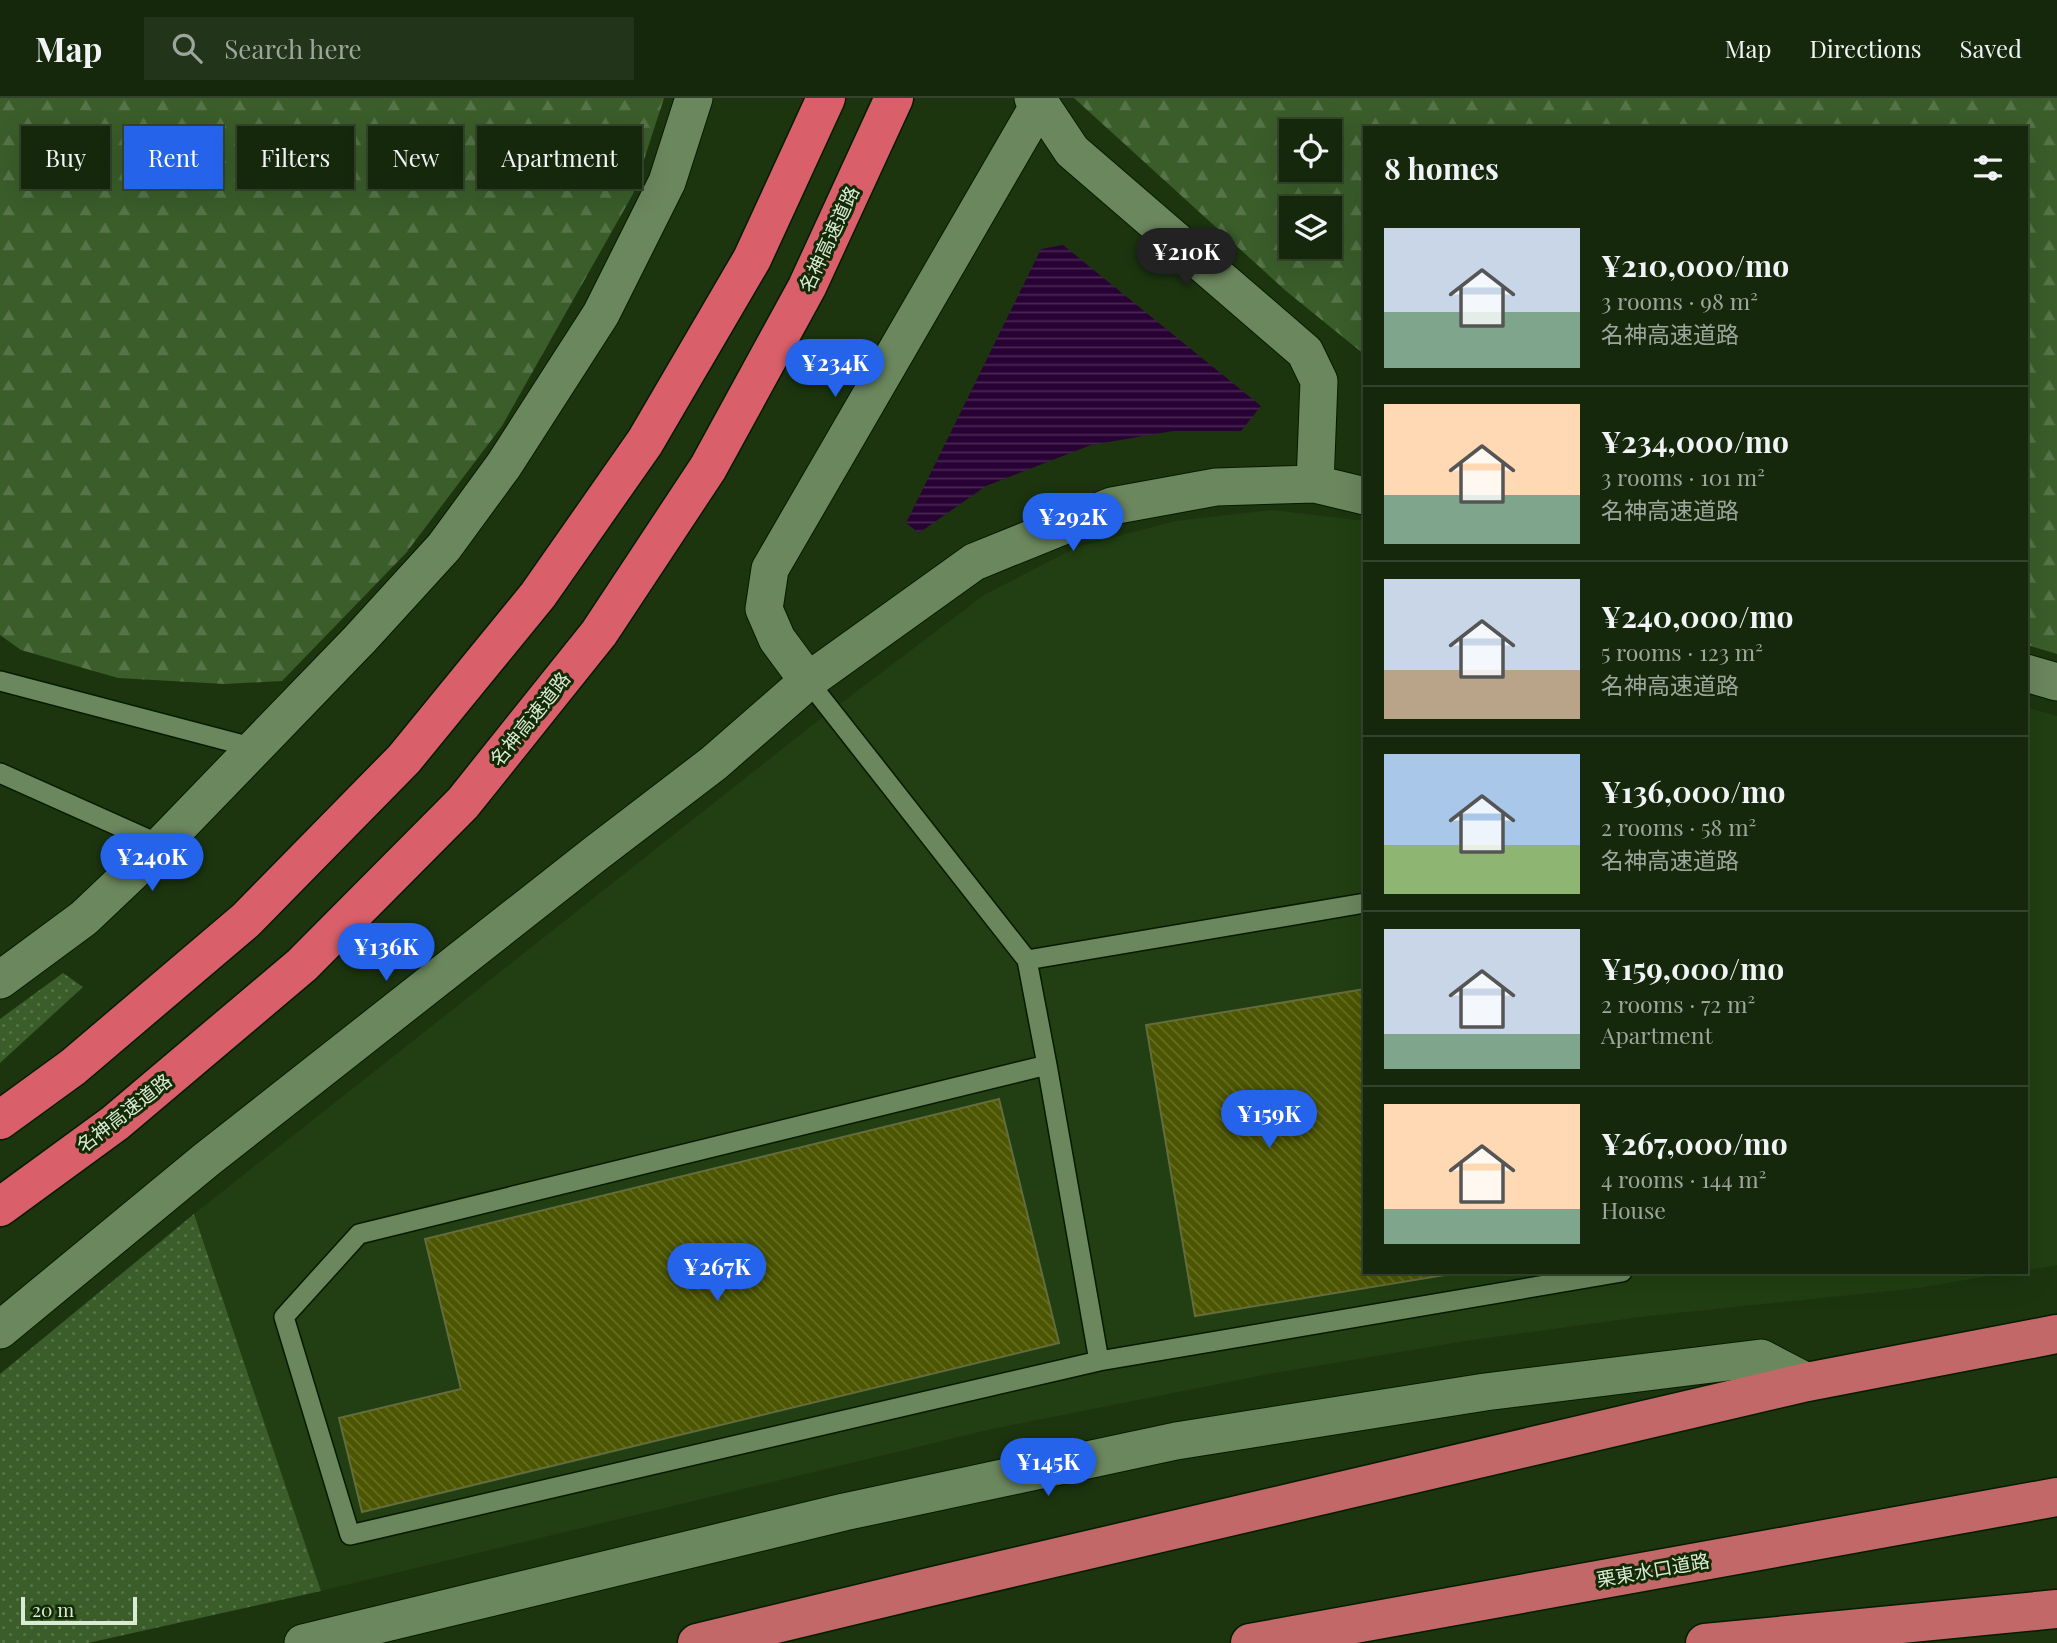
<!DOCTYPE html>
<meta charset="utf-8">
<style>
:root{--surface:#15280b;--page:#223419;--text:#f1f3f6;--muted:#9da69d;--line:#34442c;--accent:#2563eb}
body{margin:0;font-family:"Playfair Display","Noto Sans JP",serif;background:var(--page);color:var(--text);height:100vh;display:flex;flex-direction:column;font-size:26px;white-space:nowrap}
*{box-sizing:border-box;margin:0}
p{font-size:23px;color:var(--muted)}
.icon{flex:none;width:38px;height:38px;fill:none;stroke:currentColor;stroke-width:2;stroke-linecap:round;stroke-linejoin:round}
.map{position:relative;flex:1;overflow:hidden}
.sheet{position:absolute;left:1363px;top:28px;width:665px;height:1148px;display:flex;flex-direction:column;background:var(--surface);border-radius:0px;box-shadow:0 7px 28px #0002,0 0 0 2px var(--line)}
.sheet>*{flex:none}
.banner{position:absolute;left:21px;top:28px;width:665px;height:63px;display:flex;gap:14px}
.fabs{position:absolute;left:1279px;top:21px;display:grid;gap:14px}
.fabs a{display:grid;place-items:center;width:63px;height:63px;border-radius:0px;background:var(--surface);box-shadow:0 7px 28px #0002,0 0 0 2px var(--line);font-size:35px}
.scale{position:absolute;left:21px;bottom:18px;width:116px;box-sizing:border-box;padding-left:7px;border:4px solid #daead4;border-top:0;font-size:19px;line-height:24px;white-space:nowrap;color:#daead4;-webkit-text-stroke:5px #122a05;paint-order:stroke}
.price{position:absolute;translate:-50% -60px;padding:0 16px;border-radius:24px;background:var(--accent);color:#fff;font-size:23px;line-height:46px;filter:drop-shadow(0 2px 4px #0008)}
.price::after{content:'';position:absolute;left:50%;top:42px;width:21px;height:16px;margin-left:-10px;background:inherit;clip-path:polygon(0 0,100% 0,50% 100%)}
.price.on{background:#222;color:#fff}
ul{padding:0;list-style:none}
li{display:flex;align-items:center;gap:21px;height:175px;padding:0 21px}
li+li{border-top:2px solid var(--line)}
li span{display:grid;place-items:center;flex:none;width:196px;height:140px;border-radius:0px;color:#555}
li>.icon{margin-inline-start:auto}
span .icon{width:84px;height:84px;fill:#fffc;stroke-width:1}
li b{font-size:30px}
h2{display:flex;justify-content:space-between;align-items:center;height:84px;padding:0 21px;font-size:30px}
.chip{padding:0 24px;border-radius:0px;background:var(--surface);box-shadow:0 7px 28px #0002,0 0 0 2px var(--line);font-size:24px;line-height:63px}
.chip.on{background:var(--accent);color:#fff}
header{display:flex;align-items:center;gap:42px;box-sizing:border-box;height:98px;padding:0 35px;background:var(--surface);border-bottom:2px solid var(--line)}
header strong{font-size:33px}
nav{display:flex;gap:38px;margin-inline-start:auto;font-size:24px}
.search{width:490px;height:63px;background:var(--page);display:flex;align-items:center;gap:18px;box-sizing:border-box;padding:0 24px;border-radius:0px;color:var(--muted);font-size:26px}
.map>svg:first-child{display:block}
</style>
<header>
<strong>Map</strong>
<div class="search"><svg class="icon" aria-label="search" viewBox="0 0 24 24"><circle cx="10" cy="10" r="6"/><path d="M15 15l6 6"/></svg>Search here</div>
<nav><a>Map</a><a>Directions</a><a>Saved</a></nav>
</header>
<div class="map">
<svg width="2057" height="1545" viewBox="0 0 2057 1545">
<defs>
<pattern id="grass-dots" width="8" height="8" patternUnits="userSpaceOnUse" patternTransform="scale(1.75)"><rect width="8" height="8" fill="#3a5d2a"/><path d="M2 2h.1M6 6h.1" fill="none" stroke="#567448" stroke-width="1.8" stroke-linecap="round"/></pattern>
<pattern id="forest-firs" width="22" height="20" patternUnits="userSpaceOnUse" patternTransform="scale(1.75)"><rect width="22" height="20" fill="#3a5d2a"/><path d="M5 1l3.5 6h-7zM16 11l3.5 6h-7z" fill="#567448"/></pattern>
<pattern id="water-rules" width="6" height="5" patternUnits="userSpaceOnUse" patternTransform="scale(1.75)"><rect width="6" height="5" fill="#290235"/><path d="M0 2.5h6" fill="none" stroke="#472751"/></pattern>
<pattern id="building-back-hatch" width="6" height="6" patternUnits="userSpaceOnUse" patternTransform="scale(1.75)"><rect width="6" height="6" fill="#4c5500"/><path d="M-1 5l2 2M0 0l6 6M5-1l2 2" fill="none" stroke="#656e24"/></pattern>
</defs>
<rect width="100%" height="100%" fill="#1c350f"/>
<path fill="#213f12" d="M1272,412L1365,423V1174H2011L1919,1190L1648,1218L1465,1243L1269,1276L992,1331L321,1493L194,1116L815,625L984,497L1077,449L1175,423Z
M2026,609L2057,618V1167L2027,1172Z"/>
<path fill="url(#grass-dots)" d="M63,875L83,889L0,965V921Z
M194,1116L321,1493L88,1545H0V1276Z"/>
<path fill="url(#forest-firs)" fill-rule="evenodd" d="M0,0H664L633,96L502,328L406,455L282,583L225,586L118,580L21,552L0,537Z
M1074,0H2057V556L2027,547L2026,30H1365V257L1286,193ZM1330,33V72H1292V33ZM1330,110V149H1292V110Z"/>
<path fill="url(#water-rules)" d="M1063,147L1261,308L1241,333H1173L1091,347L986,388L919,435L906,425L1041,151Z"/>
<path fill="url(#building-back-hatch)" stroke="#646c3d" stroke-width="2" d="M1365,891V1174H1463L1195,1218L1146,927Z
M999,1001L1059,1245L362,1414L339,1320L461,1291L425,1141Z"/>
<g fill="none" stroke-linecap="round" stroke-linejoin="round">
<g stroke="#041c00" stroke-width="22">
<path id="service" d="M0,583L255,650
M808,583L1027,862L1047,967L1099,1263
M0,675L161,747
M1027,862L1365,805
M1047,967L359,1136L284,1219L350,1437L1099,1263L1622,1174"/>
</g>
<g stroke="#041c00" stroke-width="39">
<path id="minor" d="M1040,5L1072,53L1305,254L1319,283L1315,386
M2026,575L2057,584
M808,583L777,541L764,511L770,471L1040,5L1033,0
M0,882L84,820L161,747L360,541L444,449L504,367L601,216L667,84L694,0
M0,1232L206,1062L595,756L714,665L808,583L974,464L1112,408L1216,389L1315,386L1365,398
M303,1545L844,1414L1176,1343L1485,1294L1761,1260L1807,1284"/>
</g>
<g stroke="#041c00" stroke-width="41">
<path id="trunk" d="M697,1545L921,1491L1807,1284L2057,1236
M1250,1545L2057,1399
M1705,1545L2057,1511"/>
</g>
<g stroke="#041c00" stroke-width="41">
<path id="motorway" d="M0,1022L73,969L246,822L404,661L538,497L645,344L752,161L826,0
M0,1109L115,1025L302,867L463,705L599,535L708,370L807,189L894,0"/>
</g>
<use href="#service" stroke="#6b875e" stroke-width="19"/>
<use href="#minor" stroke="#6b875e" stroke-width="37"/>
<use href="#trunk" stroke="#c36868" stroke-width="38"/>
<use href="#motorway" stroke="#d9606b" stroke-width="38"/>
</g>
<g text-anchor="middle" stroke-width="6" stroke-linejoin="round" paint-order="stroke">
<g font-size="19" fill="#daead4" stroke="#122a05">
<text transform="translate(829 141) rotate(-65)" y="7">名神高速道路</text>
<text transform="translate(530 621) rotate(-51)" y="7">名神高速道路</text>
<text transform="translate(124 1015) rotate(-38)" y="7">名神高速道路</text>
<text transform="translate(1653 1472) rotate(-10)" y="7">栗東水口道路</text>
</g>
</g>
</svg>
<div class="fabs">
<a><svg class="icon" aria-label="locate" viewBox="0 0 24 24"><circle cx="12" cy="12" r="6"/><path d="M12 2v4M12 18v4M2 12h4M18 12h4"/></svg></a>
<a><svg class="icon" aria-label="layers" viewBox="0 0 24 24"><path d="M12 4l9 5-9 5-9-5zM3 14l9 5 9-5"/></svg></a>
</div>
<div class="scale">20 m</div>
<b class="price on" style="left:1186px;top:190px">¥210K</b>
<b class="price" style="left:835px;top:301px">¥234K</b>
<b class="price" style="left:1073px;top:455px">¥292K</b>
<b class="price" style="left:152px;top:795px">¥240K</b>
<b class="price" style="left:386px;top:885px">¥136K</b>
<b class="price" style="left:1269px;top:1052px">¥159K</b>
<b class="price" style="left:717px;top:1205px">¥267K</b>
<b class="price" style="left:1048px;top:1400px">¥145K</b>
<div class="banner">
<a class="chip">Buy</a>
<a class="chip on">Rent</a>
<a class="chip">Filters</a>
<a class="chip">New</a>
<a class="chip">Apartment</a>
</div>
<section class="sheet">
<h2>8 homes<svg class="icon" aria-label="filters" viewBox="0 0 24 24"><path d="M4 7h16M4 17h16"/><circle cx="9" cy="7" r="2"/><circle cx="15" cy="17" r="2"/></svg></h2>
<ul>
<li><span style="background:linear-gradient(#c9d6e8 60%,#7fa58c 0)"><svg class="icon" aria-label="home" viewBox="0 0 24 24"><path d="M3 11l9-7 9 7M6 9v11h12V9"/></svg></span><div><b>¥210,000/mo</b><p>3 rooms · 98 m²</p><p>名神高速道路</p></div></li>
<li><span style="background:linear-gradient(#ffd9b3 65%,#7fa58c 0)"><svg class="icon" aria-label="home" viewBox="0 0 24 24"><path d="M3 11l9-7 9 7M6 9v11h12V9"/></svg></span><div><b>¥234,000/mo</b><p>3 rooms · 101 m²</p><p>名神高速道路</p></div></li>
<li><span style="background:linear-gradient(#c9d6e8 65%,#b9a48a 0)"><svg class="icon" aria-label="home" viewBox="0 0 24 24"><path d="M3 11l9-7 9 7M6 9v11h12V9"/></svg></span><div><b>¥240,000/mo</b><p>5 rooms · 123 m²</p><p>名神高速道路</p></div></li>
<li><span style="background:linear-gradient(#a9c7e8 65%,#8fb573 0)"><svg class="icon" aria-label="home" viewBox="0 0 24 24"><path d="M3 11l9-7 9 7M6 9v11h12V9"/></svg></span><div><b>¥136,000/mo</b><p>2 rooms · 58 m²</p><p>名神高速道路</p></div></li>
<li><span style="background:linear-gradient(#c9d6e8 75%,#7fa58c 0)"><svg class="icon" aria-label="home" viewBox="0 0 24 24"><path d="M3 11l9-7 9 7M6 9v11h12V9"/></svg></span><div><b>¥159,000/mo</b><p>2 rooms · 72 m²</p><p>Apartment</p></div></li>
<li><span style="background:linear-gradient(#ffd9b3 75%,#7fa58c 0)"><svg class="icon" aria-label="home" viewBox="0 0 24 24"><path d="M3 11l9-7 9 7M6 9v11h12V9"/></svg></span><div><b>¥267,000/mo</b><p>4 rooms · 144 m²</p><p>House</p></div></li>
</ul>
</section>
</div>
